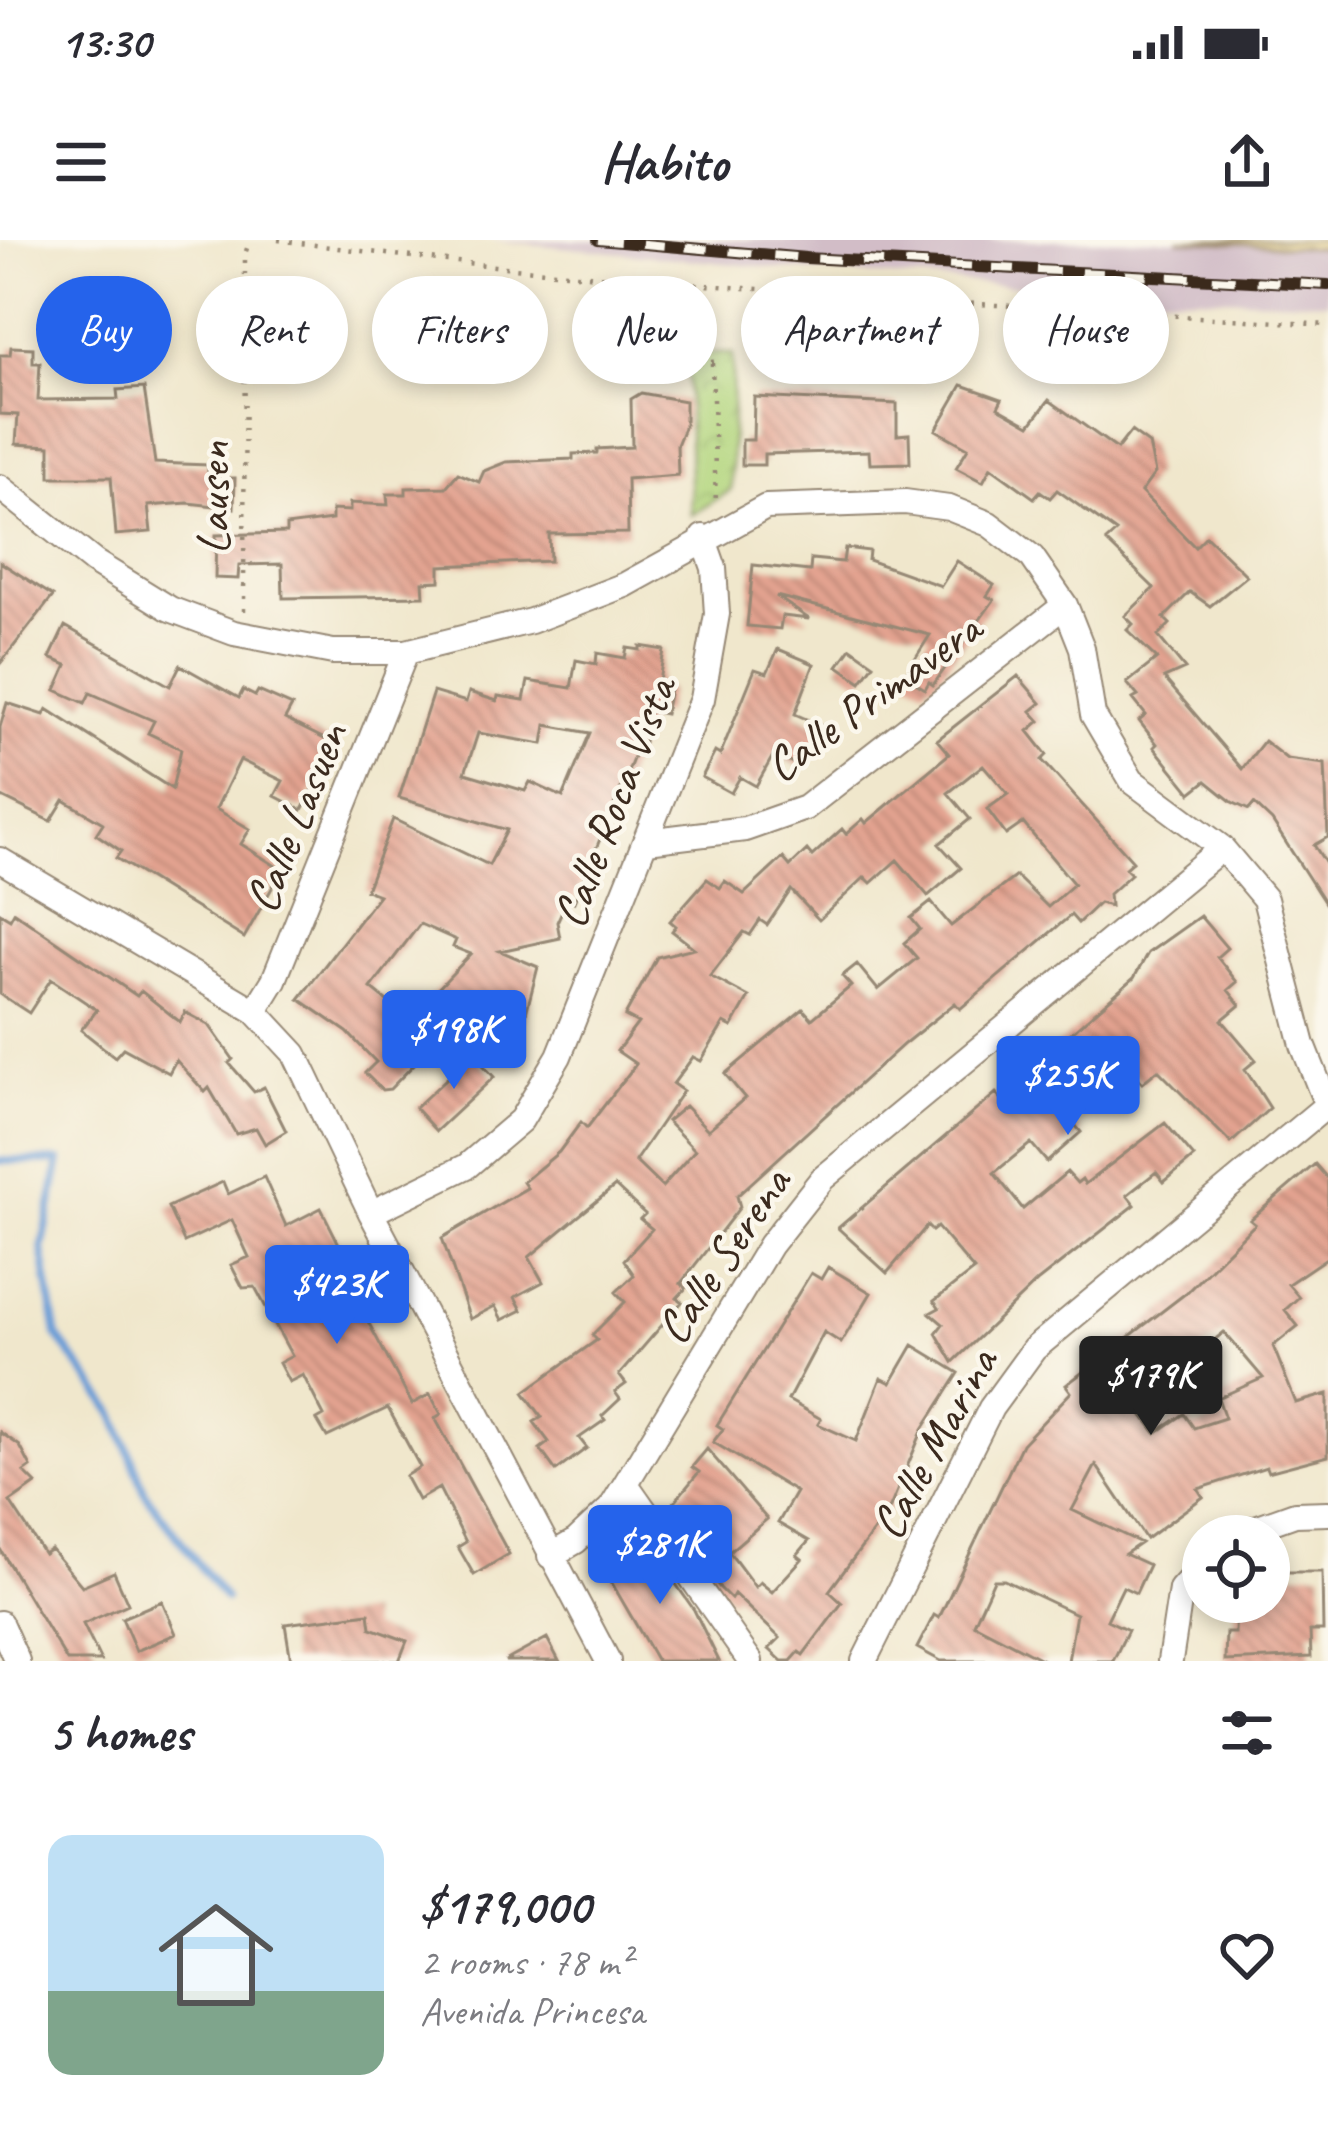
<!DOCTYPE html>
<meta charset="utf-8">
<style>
:root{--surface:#fff;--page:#f2f2f3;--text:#2b2b33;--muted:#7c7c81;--accent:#2563eb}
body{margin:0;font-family:Caveat,sans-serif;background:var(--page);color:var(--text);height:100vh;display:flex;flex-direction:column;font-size:45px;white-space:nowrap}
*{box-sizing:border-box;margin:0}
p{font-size:39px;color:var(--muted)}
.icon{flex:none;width:66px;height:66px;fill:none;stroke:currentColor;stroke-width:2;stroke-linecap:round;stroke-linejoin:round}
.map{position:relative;height:1421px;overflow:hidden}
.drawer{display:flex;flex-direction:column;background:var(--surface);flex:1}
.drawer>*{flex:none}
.banner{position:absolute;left:36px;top:36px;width:1257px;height:108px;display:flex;gap:24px}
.fabs{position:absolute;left:1182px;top:1275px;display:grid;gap:24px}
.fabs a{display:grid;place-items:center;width:108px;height:108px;border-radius:50%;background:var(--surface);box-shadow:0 6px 18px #0003;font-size:60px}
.price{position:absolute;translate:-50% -102px;padding:0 27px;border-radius:12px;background:var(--accent);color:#fff;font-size:39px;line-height:78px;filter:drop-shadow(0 3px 6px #0008)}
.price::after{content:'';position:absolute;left:50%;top:72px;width:36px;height:27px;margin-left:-18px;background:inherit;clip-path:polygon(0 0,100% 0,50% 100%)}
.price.selected{background:#222;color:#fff}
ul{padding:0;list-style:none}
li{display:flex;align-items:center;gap:36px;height:300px;padding:0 48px}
li span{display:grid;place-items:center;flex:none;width:336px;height:240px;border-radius:24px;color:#555}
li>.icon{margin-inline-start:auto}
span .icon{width:144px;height:144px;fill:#fffc;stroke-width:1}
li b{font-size:51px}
h2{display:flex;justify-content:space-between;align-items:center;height:144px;padding:0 48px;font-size:51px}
.pill{padding:0 42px;border-radius:54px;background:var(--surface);box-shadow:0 6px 18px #0003;font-size:42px;line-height:108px}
.pill.selected{background:var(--accent);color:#fff}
.status{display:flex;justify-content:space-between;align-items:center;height:84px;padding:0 60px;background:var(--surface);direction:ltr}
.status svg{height:33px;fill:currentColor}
header{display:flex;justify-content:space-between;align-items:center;height:156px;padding:0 48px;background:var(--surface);font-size:54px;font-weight:700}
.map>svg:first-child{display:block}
</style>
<div class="status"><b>13:30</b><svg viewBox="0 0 49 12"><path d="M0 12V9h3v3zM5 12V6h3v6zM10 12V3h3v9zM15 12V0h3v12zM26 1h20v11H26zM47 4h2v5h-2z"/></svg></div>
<header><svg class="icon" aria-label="menu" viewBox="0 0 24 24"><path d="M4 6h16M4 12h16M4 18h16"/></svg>Habito<svg class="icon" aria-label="share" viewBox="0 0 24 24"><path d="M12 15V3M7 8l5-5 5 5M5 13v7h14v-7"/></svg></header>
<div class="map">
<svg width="1328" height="1421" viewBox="0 0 1328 1421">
<defs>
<pattern id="sand-dots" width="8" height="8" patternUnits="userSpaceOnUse" patternTransform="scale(3)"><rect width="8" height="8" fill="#eeda9e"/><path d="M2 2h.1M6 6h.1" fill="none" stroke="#cdbb88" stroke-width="1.8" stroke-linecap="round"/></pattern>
<pattern id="park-crowns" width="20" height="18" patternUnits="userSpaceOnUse" patternTransform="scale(3)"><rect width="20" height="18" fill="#b2d57d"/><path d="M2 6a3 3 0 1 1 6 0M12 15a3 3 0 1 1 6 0" fill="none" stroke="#9ab76c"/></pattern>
<pattern id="building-back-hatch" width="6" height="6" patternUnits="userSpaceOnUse" patternTransform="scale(3)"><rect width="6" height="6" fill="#e3a390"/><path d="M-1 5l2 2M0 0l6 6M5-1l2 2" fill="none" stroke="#b98575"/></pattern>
</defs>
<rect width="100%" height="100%" fill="#fbf7ec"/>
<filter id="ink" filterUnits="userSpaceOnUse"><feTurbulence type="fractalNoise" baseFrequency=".00833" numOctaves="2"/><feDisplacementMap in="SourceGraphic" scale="24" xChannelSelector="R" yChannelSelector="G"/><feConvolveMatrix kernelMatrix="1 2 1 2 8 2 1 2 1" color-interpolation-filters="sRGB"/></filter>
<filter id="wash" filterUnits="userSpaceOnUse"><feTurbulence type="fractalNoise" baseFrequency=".004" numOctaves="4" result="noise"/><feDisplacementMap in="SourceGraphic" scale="48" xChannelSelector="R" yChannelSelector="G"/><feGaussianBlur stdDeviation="2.7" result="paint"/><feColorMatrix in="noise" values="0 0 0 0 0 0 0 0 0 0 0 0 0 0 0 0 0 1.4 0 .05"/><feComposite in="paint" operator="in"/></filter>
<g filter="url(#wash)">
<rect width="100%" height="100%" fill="#f0e7cc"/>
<path fill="#d2bdc7" d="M490,0H1178L1328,9V62L1141,55L793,30Z"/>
<path fill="url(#sand-dots)" stroke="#94825e" stroke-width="3" d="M1178,0H1328V9Z"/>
<path fill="url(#park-crowns)" stroke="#76804e" stroke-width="3" d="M687,113L733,114L731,250L691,275Z"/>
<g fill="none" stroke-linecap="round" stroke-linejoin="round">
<path stroke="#6b9dd6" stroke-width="8" d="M0,921H60L42,1009L57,1096L114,1173L146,1255L225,1359"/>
</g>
<g id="blocks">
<path fill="url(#building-back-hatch)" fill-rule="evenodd" d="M11,107L33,108V123H40L38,160L118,159L117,150L144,148L155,223L208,225V233H218V238H235L234,268L188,263L148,266L151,292L116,295L111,237H50V206L16,204L18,175L0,174V115H10Z
M962,145L1002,159L998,167L1030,185L1049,160L1117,209L1131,191L1149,204L1155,233L1141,252L1195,307L1206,296L1247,336L1210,366L1190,352L1164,378L1170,384L1158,396L1185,429L1164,438L1242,529L1264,501L1287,519L1325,524L1328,597L1314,605L1328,627V668L1272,581L1254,564L1249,570L1232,562L1206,541L1191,553L1154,507L1157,504L1139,481L1146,475L1133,459L1138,456L1127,443L1157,419L1127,390L1133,384L1125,376L1154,348L1106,301L1116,292L1057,250L1050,258L1040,251L1034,258L991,227L983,242L956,228L968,208L936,190Z
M641,153L685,161V185L677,205L678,235L627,239L628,293L549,294L550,321L440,326V341L423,342L424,356L283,358L282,324L239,325L238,339L215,338L216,295L286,293V286L332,280V270L350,271V263L388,265L387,254H406V248L446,247L458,233L479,242L484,231L506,222L573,219V214L597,213V209L632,207L631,159Z
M754,157L897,164V195L909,194L910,223L870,224L869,211L764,214V225H742V200H753Z
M845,308L869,311L868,320L941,346L957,321L994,345L987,356L994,360L933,445L929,442L925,449L904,436L930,395L776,356L809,379L782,376L780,389L747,386L753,325L810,331L811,319L843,322Z
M0,322L53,356L0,424Z
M65,386L170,446L180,425L239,458L243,450L255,456L258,451L292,466L285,479L336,505L302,570L275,556L283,541L240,520L216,569L250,589L241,604L282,630L244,698L116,618L121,611L96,594L103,583L64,560L51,581L0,556V487L7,463L44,475L47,469L172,549L181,509L148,493L154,481L90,453L85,463L56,450L67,425L50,418Z
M640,406L664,410L658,447L670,449L665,474L649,471L643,508L638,507L574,662L568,658L557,682L560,698L500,711L538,727L524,781L511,798L502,791L495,801L460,777L390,849L382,850L365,833L376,822L347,792L299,759L379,655L366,650L393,579L489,625L507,590L399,558L433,452L466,462L469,452L497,461L498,456L524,460L528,441L571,448L576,420L596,424L597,413L625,418L627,408L640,410ZM546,485L590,493L563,557L530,542L525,551L465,533L478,493L543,504ZM420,684L456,700L453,707L471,714L409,779L371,748Z
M851,408L874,424L861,442L838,426Z
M778,409L814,424L795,474L829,489L819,511L807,514L801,527L774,514L756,546L740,537L731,553L702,537L715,512L720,515L755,429L767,433Z
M1018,436L1041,463L1031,471L1040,481L1028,491L1047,515L1042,520L1133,621L1125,628L1131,634L1109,654L1110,666L1099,663L1078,683L1071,675L960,769L955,763L904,804L737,956L740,967L681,1043L686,1048L677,1058L682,1062L619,1135L626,1144L615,1152L620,1159L602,1176L605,1180L579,1198L587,1208L556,1231L540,1209L549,1202L534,1182L542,1177L524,1152L597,1100L592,1095L625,1062L616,1052L634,1035L624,1020L652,989L640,979L645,974L615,946L529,1017L543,1042L515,1057L522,1070L502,1080L495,1066L470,1079L442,998L527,948L523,942L559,912L581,882L587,888L636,824L617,811L638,783L625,776L657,717L694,708L672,691L676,686L670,681L707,639L720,648L725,641L744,654L783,618L790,626L807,610L812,616L842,589L846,594L863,579L866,583L949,514L937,500ZM983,525L1008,554L987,569L1006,595L1023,583L1074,644L1048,667L1016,636L951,686L931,662L911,678L920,689L904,703L917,718L878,750L857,724L842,736L851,746L812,779L803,769L725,834L745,858L708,890L685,866L667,881L695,910L662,947L635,921L683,851L673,844L693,817L701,821L724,783L732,787L749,757L710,736L744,692L750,695L760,680L767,685L791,650L819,680L865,637L871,643L897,620L928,656L961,628L939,604L970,579L948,553Z
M14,672L137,756L141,751L180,782L185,772L209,785L233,819L229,823L254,852L264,847L286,891L265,904L256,888L236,894L209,848L205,852L176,820L169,833L123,808L115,817L81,790L97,770L51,739L29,773L0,754V673L10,679Z
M1200,676L1227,708L1217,717L1237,742L1228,750L1240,765L1222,780L1256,820L1245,829L1270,868L1231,903L1158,830L1142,843L1115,813L1072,848L1086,864L1070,879L1081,892L1047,922L1031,903L994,933L1023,969L1067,932L1077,943L1082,939L1085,944L1165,883L1194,917L1164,942L1156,932L1127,955L1135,965L1038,1041L953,1122L936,1093L943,1084L930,1073L939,1068L934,1061L974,1030L937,987L932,991L927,986L887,1033L838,988L996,853L1003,861L1031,837L1026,832L1134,738L1148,713Z
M473,814L494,837L436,891L415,868Z
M1315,924L1328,939V1017L1288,1044L1299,1057L1285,1070L1298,1086L1273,1106L1296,1163L1328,1154V1216L1268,1232L1266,1227L1198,1249L1203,1257L1146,1299L1096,1225L1072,1270L1141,1303L1125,1314L1149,1325L1136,1353L1123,1347L1107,1380L1128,1390L1113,1421H1068L1076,1374L1004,1340H994L974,1384L1045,1421H941L917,1408L934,1375L939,1378L1022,1204L1071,1152L1066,1145L1186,1053L1255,984L1250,980ZM1224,1092L1263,1138L1218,1158L1225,1178L1194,1188L1184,1174L1156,1193L1129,1157L1171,1122L1191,1109L1196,1115Z
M264,937L286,986L321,968L339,1004L301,1023L323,1065L351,1050L412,1164L430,1154L441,1174L435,1178L509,1314L474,1335L458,1307L466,1302L439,1248L418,1260L405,1236L420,1227L388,1168L327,1197L317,1180L324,1176L303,1135L289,1142L279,1123L292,1116L255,1047L243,1048L231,1025L249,1017L232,980L184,1002L168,967L223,942L228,954Z
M828,1027L871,1053L841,1103L824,1092L788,1160L821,1179L818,1184L856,1201L881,1138L891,1143L913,1105L959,1133L923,1189L888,1272L829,1351L842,1363L803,1415L799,1412L791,1421H782L769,1409L780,1398L734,1354L731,1359L720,1348L702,1323L714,1314L667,1271L699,1232L692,1227L707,1209L767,1279L729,1312L755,1347L760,1342L772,1352L802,1319L797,1315L809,1301L778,1283L796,1252L713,1202L723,1189L717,1185L811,1033L821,1039Z
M0,1192L20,1206L31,1227L24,1232L36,1244L10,1262L44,1314L51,1309L82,1346L114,1332L128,1364L83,1384L101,1421H67L0,1309Z
M643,1297L694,1370L719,1421H657L609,1338L625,1329L616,1312Z
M1283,1332H1322L1323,1391H1310L1311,1417L1225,1421L1226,1393H1235L1236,1362H1269V1344L1283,1345Z
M162,1361L176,1394L136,1411L122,1378Z
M369,1373L371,1388L407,1401L399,1421H291L285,1384Z
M547,1398L559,1421H505Z"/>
</g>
</g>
<g filter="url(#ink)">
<use href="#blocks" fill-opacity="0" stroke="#968875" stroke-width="3"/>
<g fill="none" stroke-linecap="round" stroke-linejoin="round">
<g stroke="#968875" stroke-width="28">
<path id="minor" d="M0,247L94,322L170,369L234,393L333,412H406L531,381L625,345L766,267L905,262L949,268L989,284L1032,317L1065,365L1082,408L1093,475L1132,541L1222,608L1265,659L1303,805L1328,868
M647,601L745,589L805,568L1065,365
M0,620L255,771L295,814L371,973L608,1421
M255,771L274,740L406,412
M371,973L467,926L521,880L559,816L702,459L717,374L714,328L703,297
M626,1244L750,1421
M1233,1296L1295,1274L1328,1273
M550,1316L576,1301L611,1268L770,1005L822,939L1222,608
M0,1383L17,1421
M864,1421L991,1168L1034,1109L1326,866
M1170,1421L1181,1349L1203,1325"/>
</g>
<path stroke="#968875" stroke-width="4.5" stroke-dasharray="3 9" stroke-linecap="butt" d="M278,0C625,48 978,63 1328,85
M699,123L721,121
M712,123L716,267
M244,371L245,14L250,0"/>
<use href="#minor" stroke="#fff" stroke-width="24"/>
<g stroke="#3b2a1e" stroke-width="12">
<path id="rail" d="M598,0L806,18L1328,45"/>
</g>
<use href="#rail" stroke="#fbf7ec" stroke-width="8" stroke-dasharray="22" stroke-linecap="butt"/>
</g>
</g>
<g text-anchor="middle" stroke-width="9" stroke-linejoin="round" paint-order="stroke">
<g font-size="48" fill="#3b2a1e" stroke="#fbf7ec">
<text transform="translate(212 258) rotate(-90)" y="17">Lausen</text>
<text transform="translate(872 456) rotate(-36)" y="17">Calle Primavera</text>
<text transform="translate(613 562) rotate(-69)" y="17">Calle Roca Vista</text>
<text transform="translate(295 577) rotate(-68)" y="17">Calle Lasuen</text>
<text transform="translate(722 1015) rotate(-56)" y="17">Calle Serena</text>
<text transform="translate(933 1203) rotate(-61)" y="17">Calle Marina</text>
</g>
</g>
</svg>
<div class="fabs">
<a><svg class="icon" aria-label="locate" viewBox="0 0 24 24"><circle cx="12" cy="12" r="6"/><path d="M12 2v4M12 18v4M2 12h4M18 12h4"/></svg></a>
</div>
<b class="price" style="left:454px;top:852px">$198K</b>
<b class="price" style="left:1068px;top:898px">$255K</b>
<b class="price" style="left:337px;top:1107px">$423K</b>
<b class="price selected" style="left:1151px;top:1198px">$179K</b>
<b class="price" style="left:660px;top:1367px">$281K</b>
<div class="banner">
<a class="pill selected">Buy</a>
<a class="pill">Rent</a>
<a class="pill">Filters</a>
<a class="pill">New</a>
<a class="pill">Apartment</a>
<a class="pill">House</a>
</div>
</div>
<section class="drawer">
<h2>5 homes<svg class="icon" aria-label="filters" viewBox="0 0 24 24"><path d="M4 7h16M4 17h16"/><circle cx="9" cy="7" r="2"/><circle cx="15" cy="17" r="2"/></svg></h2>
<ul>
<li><span style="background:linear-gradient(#bfe0f5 65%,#7fa58c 0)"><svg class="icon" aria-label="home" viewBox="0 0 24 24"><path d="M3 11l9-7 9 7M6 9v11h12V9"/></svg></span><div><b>$179,000</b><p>2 rooms · 78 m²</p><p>Avenida Princesa</p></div><svg class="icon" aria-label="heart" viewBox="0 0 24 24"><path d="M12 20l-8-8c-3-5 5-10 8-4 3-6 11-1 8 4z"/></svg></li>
</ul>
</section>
